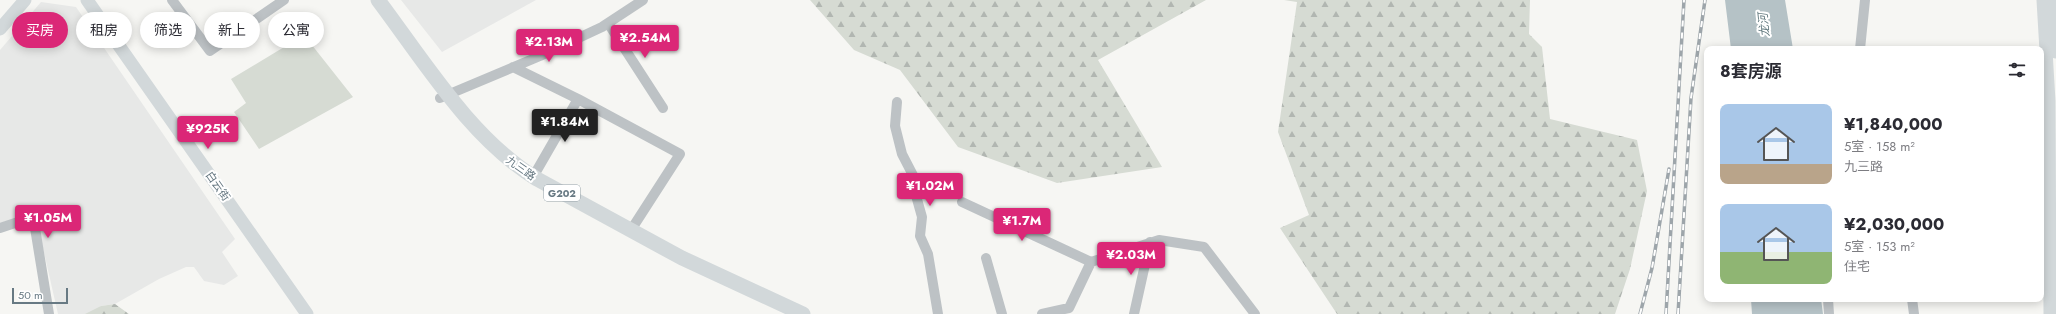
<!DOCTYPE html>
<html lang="zh">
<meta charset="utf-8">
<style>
:root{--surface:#fff;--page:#f7f7f7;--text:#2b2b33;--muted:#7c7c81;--accent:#db2777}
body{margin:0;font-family:Jost,"Noto Sans SC",sans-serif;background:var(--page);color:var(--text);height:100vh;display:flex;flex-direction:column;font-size:15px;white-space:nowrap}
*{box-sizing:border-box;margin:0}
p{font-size:13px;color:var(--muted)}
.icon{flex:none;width:22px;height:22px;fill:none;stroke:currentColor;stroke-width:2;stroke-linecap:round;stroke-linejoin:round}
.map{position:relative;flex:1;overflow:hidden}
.details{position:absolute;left:1704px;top:46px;width:340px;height:256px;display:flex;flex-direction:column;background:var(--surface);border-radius:8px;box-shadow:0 2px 10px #0003}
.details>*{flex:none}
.top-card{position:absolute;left:12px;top:12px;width:380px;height:36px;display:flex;gap:8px}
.scale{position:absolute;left:12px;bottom:10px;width:56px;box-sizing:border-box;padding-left:4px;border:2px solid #677983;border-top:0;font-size:11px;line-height:14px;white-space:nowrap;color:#677983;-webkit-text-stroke:3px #fff;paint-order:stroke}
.price{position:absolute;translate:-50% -34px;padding:0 9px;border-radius:4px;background:var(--accent);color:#fff;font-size:13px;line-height:26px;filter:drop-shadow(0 1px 2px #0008)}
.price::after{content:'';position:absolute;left:50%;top:24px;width:12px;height:9px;margin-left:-6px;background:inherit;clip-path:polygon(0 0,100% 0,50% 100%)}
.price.current{background:#222;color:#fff}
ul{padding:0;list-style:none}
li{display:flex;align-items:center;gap:12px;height:100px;padding:0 16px}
li span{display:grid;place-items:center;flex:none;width:112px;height:80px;border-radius:8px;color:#555}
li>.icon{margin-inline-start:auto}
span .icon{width:48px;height:48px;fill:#fffc;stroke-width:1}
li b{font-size:17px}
h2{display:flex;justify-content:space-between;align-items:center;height:48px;padding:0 16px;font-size:17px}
.chip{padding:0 14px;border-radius:18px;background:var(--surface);box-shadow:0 2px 10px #0003;font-size:14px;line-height:36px}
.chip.current{background:var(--accent);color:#fff}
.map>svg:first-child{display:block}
</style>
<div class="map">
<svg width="2056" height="314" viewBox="0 0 2056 314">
<defs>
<pattern id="forest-firs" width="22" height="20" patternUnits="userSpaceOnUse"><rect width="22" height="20" fill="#d6dbd3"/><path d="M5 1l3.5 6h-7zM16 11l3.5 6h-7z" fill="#b1b6b1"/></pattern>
</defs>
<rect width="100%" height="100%" fill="#f6f6f3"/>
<path fill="#e7e8e7" d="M401,0H536L442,52Z
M41,2L76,7L235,239L222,252L238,276L224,285L204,281L194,267H186L159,279L115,304L101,306L95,314H58L35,213L0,223V50Z"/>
<path fill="url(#forest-firs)" d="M810,0H1206L1098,60L1162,167L1057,183L958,147L900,70L854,50Z
M1284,0H1530L1529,34L1542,47L1550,119L1637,140L1647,191L1630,269L1615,314H1337L1280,228L1309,215L1278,132L1297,2Z
M115,304L129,314H85L101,306Z"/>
<path fill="#d6dbd3" d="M304,35L353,97L259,149L234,112L246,103L231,79Z"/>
<path fill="#b5c2c6" d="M1725,0H1785L1793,49H1731Z
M1751,299H1821L1823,314H1752Z"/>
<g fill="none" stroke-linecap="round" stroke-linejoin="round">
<path stroke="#bdc2c5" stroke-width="10" d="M172,0L210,51L284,0
M608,23L663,108
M1860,49L1865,0
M513,67L578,99L680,154L631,230
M440,98L540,56L602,27L643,0
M897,102L895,126L902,154L916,181L915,192L922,217L920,236L928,254L938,314
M533,177L578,99
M962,202L1091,262
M0,228L27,219L35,228L49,314
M986,258L1002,314
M1828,299L1829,314
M1912,299L1914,314
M1042,314L1069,308L1091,262L1159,240L1204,247L1255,314
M1134,314L1150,242"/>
<path stroke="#d2d8da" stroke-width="13" d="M87,0L307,314
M2043,0L2049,101L2050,314
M2052,0L2056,52
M0,29L25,0"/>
<path stroke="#d2d8da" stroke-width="15" d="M378,0C424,61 471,139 537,179L682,258L803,314"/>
<g stroke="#9da5aa" stroke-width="3.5">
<path id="rail" d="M1640,314L1652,268L1669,169
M1666,314L1684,0
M1678,314L1691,98L1705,0"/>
</g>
<use href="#rail" stroke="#fff" stroke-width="2" stroke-dasharray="6" stroke-linecap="butt"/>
</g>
<g text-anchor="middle" stroke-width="4" stroke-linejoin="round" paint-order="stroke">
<rect fill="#fff" stroke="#95a1a8" stroke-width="1" x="544" y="185" width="36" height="16" rx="3"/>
<g font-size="10" font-weight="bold" fill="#677983">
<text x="562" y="197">G202</text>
</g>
<g font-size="11" fill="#677983" stroke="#fff">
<text transform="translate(521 168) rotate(35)" y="4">九三路</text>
<text transform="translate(218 186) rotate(55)" y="4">白云街</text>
</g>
<g font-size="12" font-style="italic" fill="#637a7f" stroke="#fff">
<text transform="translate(1764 25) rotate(-96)" y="4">龙河</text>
</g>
</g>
</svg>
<div class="scale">50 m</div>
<b class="price" style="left:645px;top:59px">¥2.54M</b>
<b class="price" style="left:549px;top:63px">¥2.13M</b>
<b class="price current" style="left:565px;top:143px">¥1.84M</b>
<b class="price" style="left:208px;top:150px">¥925K</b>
<b class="price" style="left:930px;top:207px">¥1.02M</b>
<b class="price" style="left:48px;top:239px">¥1.05M</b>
<b class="price" style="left:1022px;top:242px">¥1.7M</b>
<b class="price" style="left:1131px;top:276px">¥2.03M</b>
<div class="top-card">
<a class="chip current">买房</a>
<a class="chip">租房</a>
<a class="chip">筛选</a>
<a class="chip">新上</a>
<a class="chip">公寓</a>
</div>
<section class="details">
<h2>8套房源<svg class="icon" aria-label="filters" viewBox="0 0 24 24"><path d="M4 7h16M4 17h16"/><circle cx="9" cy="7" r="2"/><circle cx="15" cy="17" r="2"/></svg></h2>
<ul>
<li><span style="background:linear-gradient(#a9c7e8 75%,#b9a48a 0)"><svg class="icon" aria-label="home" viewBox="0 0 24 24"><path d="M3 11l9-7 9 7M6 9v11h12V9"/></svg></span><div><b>¥1,840,000</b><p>5室 · 158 m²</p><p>九三路</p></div></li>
<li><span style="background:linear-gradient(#a9c7e8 60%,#8fb573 0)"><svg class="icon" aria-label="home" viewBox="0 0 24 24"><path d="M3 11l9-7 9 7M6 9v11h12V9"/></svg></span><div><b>¥2,030,000</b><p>5室 · 153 m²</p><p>住宅</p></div></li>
</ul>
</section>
</div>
